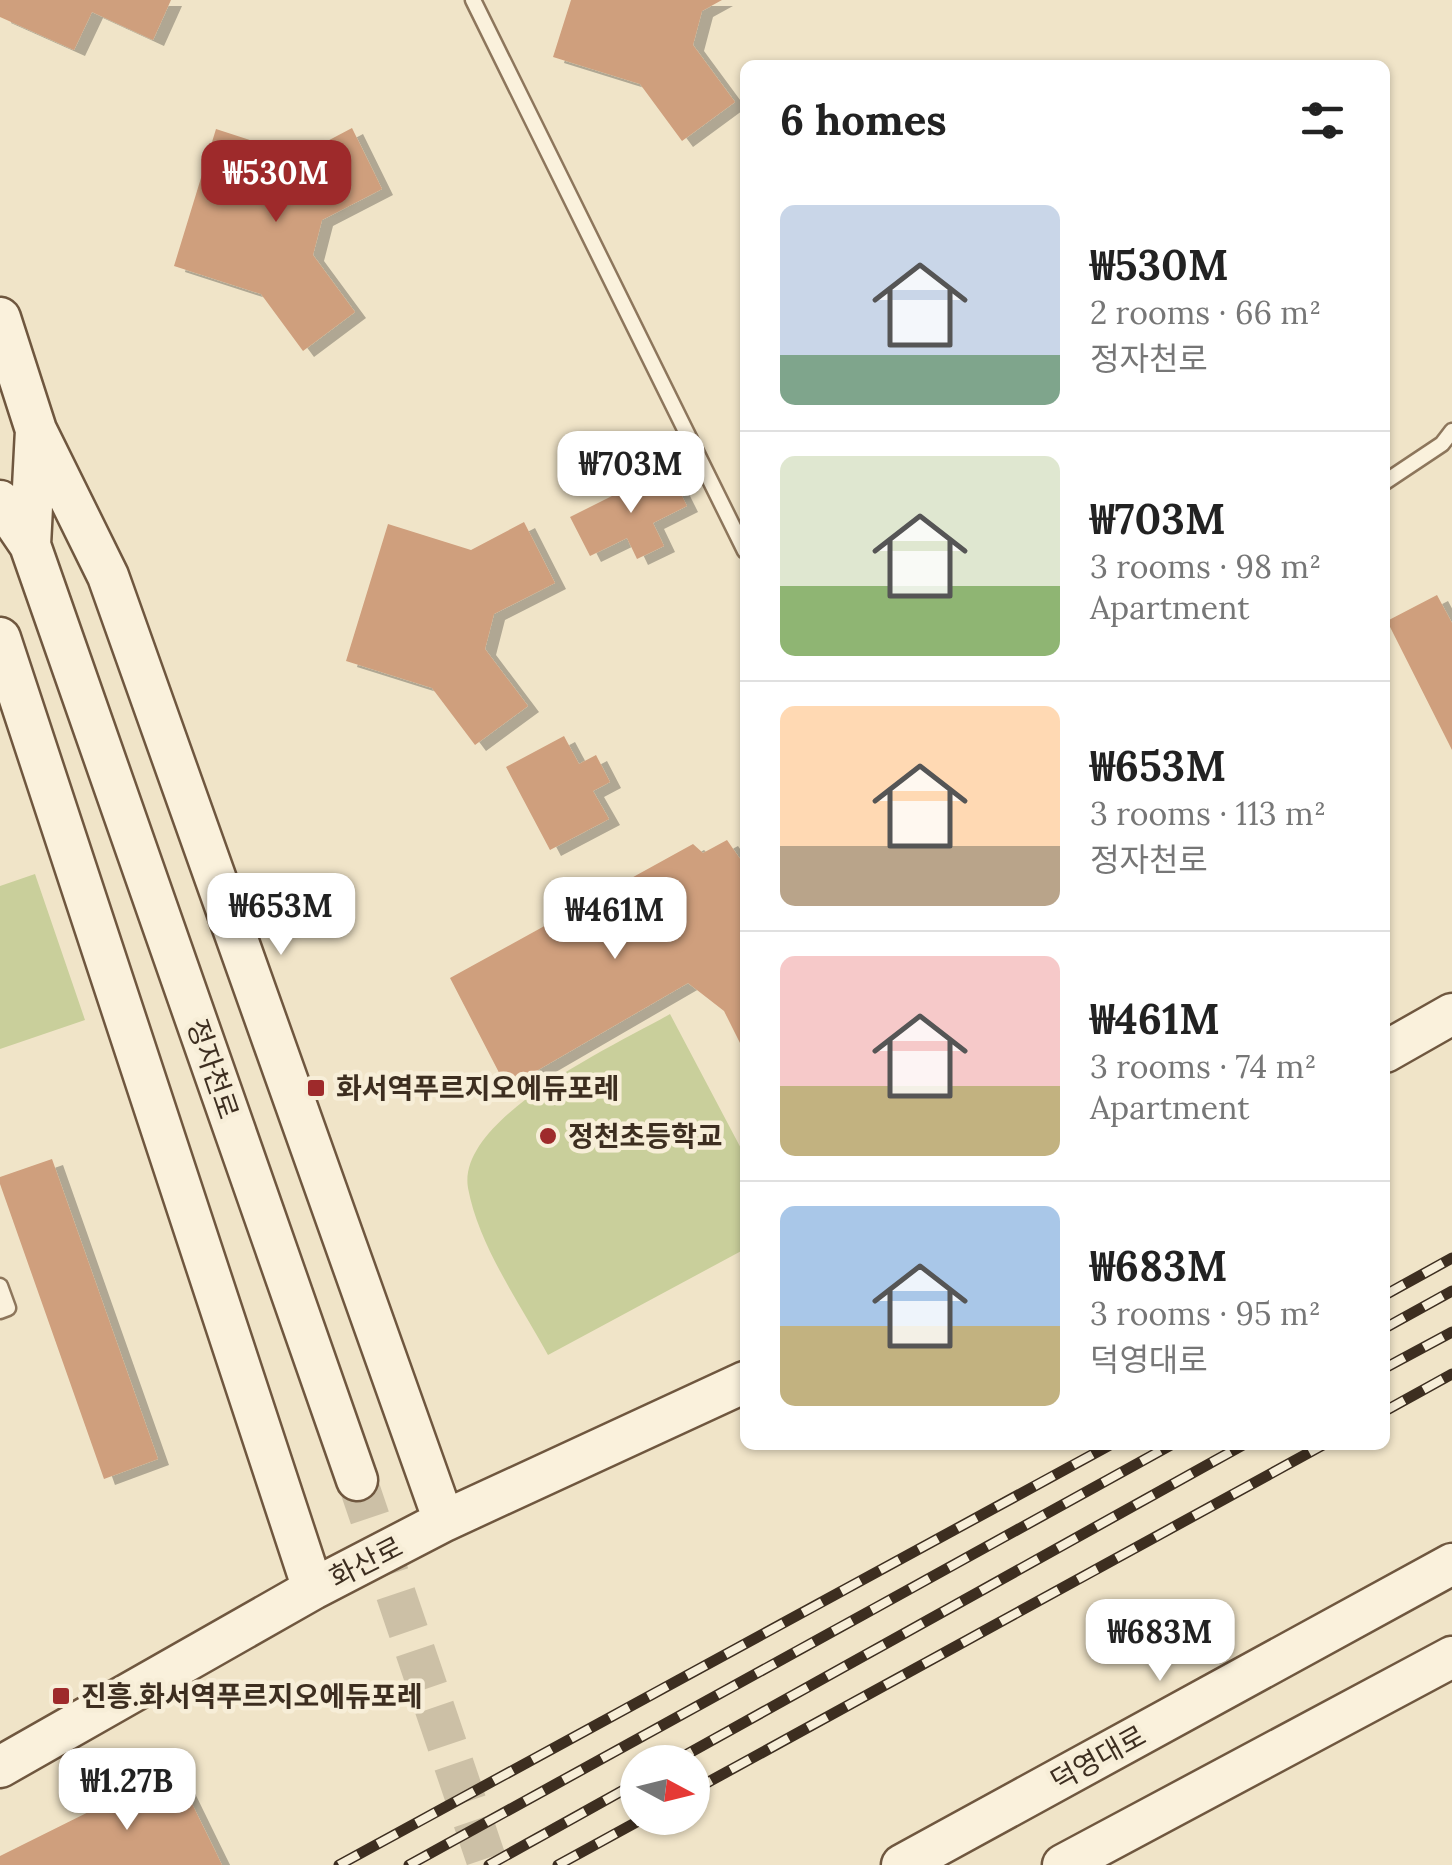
<!DOCTYPE html>
<meta charset="utf-8">
<style>
:root{--surface:#fff;--page:#f6f6f6;--text:#222;--muted:#767676;--line:#e0e0e0;--accent:#9e2a2b}
body{margin:0;font-family:Lora,"Noto Sans KR",serif;background:var(--page);color:var(--text);height:100vh;display:flex;flex-direction:column;font-size:38px;white-space:nowrap}
*{box-sizing:border-box;margin:0}
p{font-size:32px;color:var(--muted)}
.icon{flex:none;width:55px;height:55px;fill:none;stroke:currentColor;stroke-width:2;stroke-linecap:round;stroke-linejoin:round}
.map{position:relative;flex:1;overflow:hidden}
.details{position:absolute;left:740px;top:60px;width:650px;height:1390px;display:flex;flex-direction:column;background:var(--surface);border-radius:15px;box-shadow:0 2px 8px #0004}
.details>*{flex:none}
.needle{width:65px;rotate:97deg}
.fabs{position:absolute;left:620px;top:1745px;display:grid;gap:20px}
.fabs a{display:grid;place-items:center;width:90px;height:90px;border-radius:50%;background:var(--surface);box-shadow:0 2px 8px #0004;font-size:50px}
.price{position:absolute;translate:-50% -85px;padding:0 22px;border-radius:20px;background:#fff;color:#222;font-size:32px;line-height:65px;filter:drop-shadow(0 2px 5px #0008)}
.price::after{content:'';position:absolute;left:50%;top:60px;width:30px;height:22px;margin-left:-15px;background:inherit;clip-path:polygon(0 0,100% 0,50% 100%)}
.price.selected{background:var(--accent);color:#fff}
ul{padding:0;list-style:none}
li{display:flex;align-items:center;gap:30px;height:250px;padding:0 40px}
li+li{border-top:2px solid var(--line)}
li span{display:grid;place-items:center;flex:none;width:280px;height:200px;border-radius:15px;color:#555}
li>.icon{margin-inline-start:auto}
span .icon{width:120px;height:120px;fill:#fffc;stroke-width:1}
li b{font-size:42px}
h2{display:flex;justify-content:space-between;align-items:center;height:120px;padding:0 40px;font-size:42px}
.map>svg:first-child{display:block}
</style>
<div class="map">
<svg width="1452" height="1865" viewBox="0 0 1452 1865">
<defs>
<filter id="shadow"><feDropShadow dx="11" dy="6" stdDeviation="0" flood-color="#0004"/></filter>
</defs>
<rect width="100%" height="100%" fill="#f0e4c8"/>
<path fill="#c9cf9b" d="M35,874L85,1020L0,1049V886Z
M670,1014L745,1156V1249L548,1355C520,1303 479,1247 468,1188C456,1117 618,1044 670,1014Z"/>
<path fill="#cf9f7d" filter="url(#shadow)" d="M0,0H171L153,40L92,12L74,50L0,17Z
M571,0H722L702,11L693,45L735,102L682,141L640,84L553,57Z
M352,128L382,189L322,220L313,255L355,312L303,351L261,294L174,266L216,129L299,156Z
M668,468L687,506L653,523L664,546L637,559L627,538L590,556L570,517Z
M524,522L555,583L494,614L485,649L528,706L475,745L432,688L346,661L388,524L471,550Z
M1437,595L1452,623V750L1387,621Z
M564,736L579,764L596,755L610,782L593,791L609,819L550,850L506,767Z
M727,840L745,866V1053L724,1011L688,983L507,1088L450,978L693,844L703,853Z
M52,1159L158,1459L104,1479L0,1184V1177Z
M175,1769L222,1865H0V1856Z"/>
<g fill="none" stroke-linecap="round" stroke-linejoin="round">
<path stroke="#ccc0a6" stroke-width="40" stroke-dasharray="40 20" stroke-linecap="butt" d="M357,1480L488,1865"/>
<g stroke="#8d765c" stroke-width="19">
<path id="lane" d="M473,0L745,551
M1385,482L1442,444L1452,431
M0,1286L8,1308L0,1311"/>
</g>
<g stroke="#6f573f" stroke-width="45">
<path id="secondary" d="M0,318L36,430L30,545
M36,430L108,576L444,1521
M0,501L30,545L357,1480
M0,638L313,1589
M1385,1052L1452,1014
M0,1767L313,1589L444,1521L745,1382
M902,1865L1452,1564
M1063,1865L1452,1657"/>
</g>
<use href="#lane" stroke="#faf1dc" stroke-width="14"/>
<use href="#secondary" stroke="#faf1dc" stroke-width="40"/>
<g stroke="#3d2e20" stroke-width="11">
<path id="rail" d="M1385,1295L1452,1258
M1385,1328L1452,1291
M1385,1368L1452,1332
M1385,1411L1452,1374
M673,1762L1243,1445
M692,1791L1323,1445
M339,1865L1110,1445
M409,1865L1171,1445
M489,1865L638,1782
M558,1865L644,1818"/>
</g>
<use href="#rail" stroke="#f7eed8" stroke-width="8" stroke-dasharray="22" stroke-linecap="butt"/>
</g>
<g fill="#9e2a2b" stroke="#f7eed8" stroke-width="4">
<rect x="306" y="1078" width="20" height="20" rx="5"/>
<circle cx="548" cy="1136" r="10"/>
<rect x="51" y="1686" width="20" height="20" rx="5"/>
</g>
<g text-anchor="middle" stroke-width="9" stroke-linejoin="round" paint-order="stroke">
<g font-size="28" fill="#3d2e20" stroke="#f7eed8">
<text transform="translate(213 1069) rotate(71)" y="10">정자천로</text>
<text transform="translate(366 1562) rotate(-27)" y="10">화산로</text>
<text transform="translate(1098 1758) rotate(-29)" y="10">덕영대로</text>
</g>
<g font-size="28" font-weight="bold" fill="#3d2e20" stroke="#f7eed8" text-anchor="start">
<text x="336" y="1098">화서역푸르지오에듀포레</text>
<text x="568" y="1146">정천초등학교</text>
<text x="81" y="1706">진흥.화서역푸르지오에듀포레</text>
</g>
</g>
</svg>
<div class="fabs">
<a><svg class="needle" viewBox="-14 -14 28 28"><path d="M0-13l5 13h-10z" fill="#e53935"/><path d="M0 13l5-13h-10z" fill="#767676"/></svg></a>
</div>
<b class="price selected" style="left:276px;top:225px">₩530M</b>
<b class="price" style="left:631px;top:516px">₩703M</b>
<b class="price" style="left:281px;top:958px">₩653M</b>
<b class="price" style="left:615px;top:962px">₩461M</b>
<b class="price" style="left:1160px;top:1684px">₩683M</b>
<b class="price" style="left:127px;top:1833px">₩1.27B</b>
<section class="details">
<h2>6 homes<svg class="icon" aria-label="filters" viewBox="0 0 24 24"><path d="M4 7h16M4 17h16"/><circle cx="9" cy="7" r="2"/><circle cx="15" cy="17" r="2"/></svg></h2>
<ul>
<li><span style="background:linear-gradient(#c9d6e8 75%,#7fa58c 0)"><svg class="icon" aria-label="home" viewBox="0 0 24 24"><path d="M3 11l9-7 9 7M6 9v11h12V9"/></svg></span><div><b>₩530M</b><p>2 rooms · 66 m²</p><p>정자천로</p></div></li>
<li><span style="background:linear-gradient(#dfe7d0 65%,#8fb573 0)"><svg class="icon" aria-label="home" viewBox="0 0 24 24"><path d="M3 11l9-7 9 7M6 9v11h12V9"/></svg></span><div><b>₩703M</b><p>3 rooms · 98 m²</p><p>Apartment</p></div></li>
<li><span style="background:linear-gradient(#ffd9b3 70%,#b9a48a 0)"><svg class="icon" aria-label="home" viewBox="0 0 24 24"><path d="M3 11l9-7 9 7M6 9v11h12V9"/></svg></span><div><b>₩653M</b><p>3 rooms · 113 m²</p><p>정자천로</p></div></li>
<li><span style="background:linear-gradient(#f6c9c9 65%,#c2b280 0)"><svg class="icon" aria-label="home" viewBox="0 0 24 24"><path d="M3 11l9-7 9 7M6 9v11h12V9"/></svg></span><div><b>₩461M</b><p>3 rooms · 74 m²</p><p>Apartment</p></div></li>
<li><span style="background:linear-gradient(#a9c7e8 60%,#c2b280 0)"><svg class="icon" aria-label="home" viewBox="0 0 24 24"><path d="M3 11l9-7 9 7M6 9v11h12V9"/></svg></span><div><b>₩683M</b><p>3 rooms · 95 m²</p><p>덕영대로</p></div></li>
</ul>
</section>
</div>
